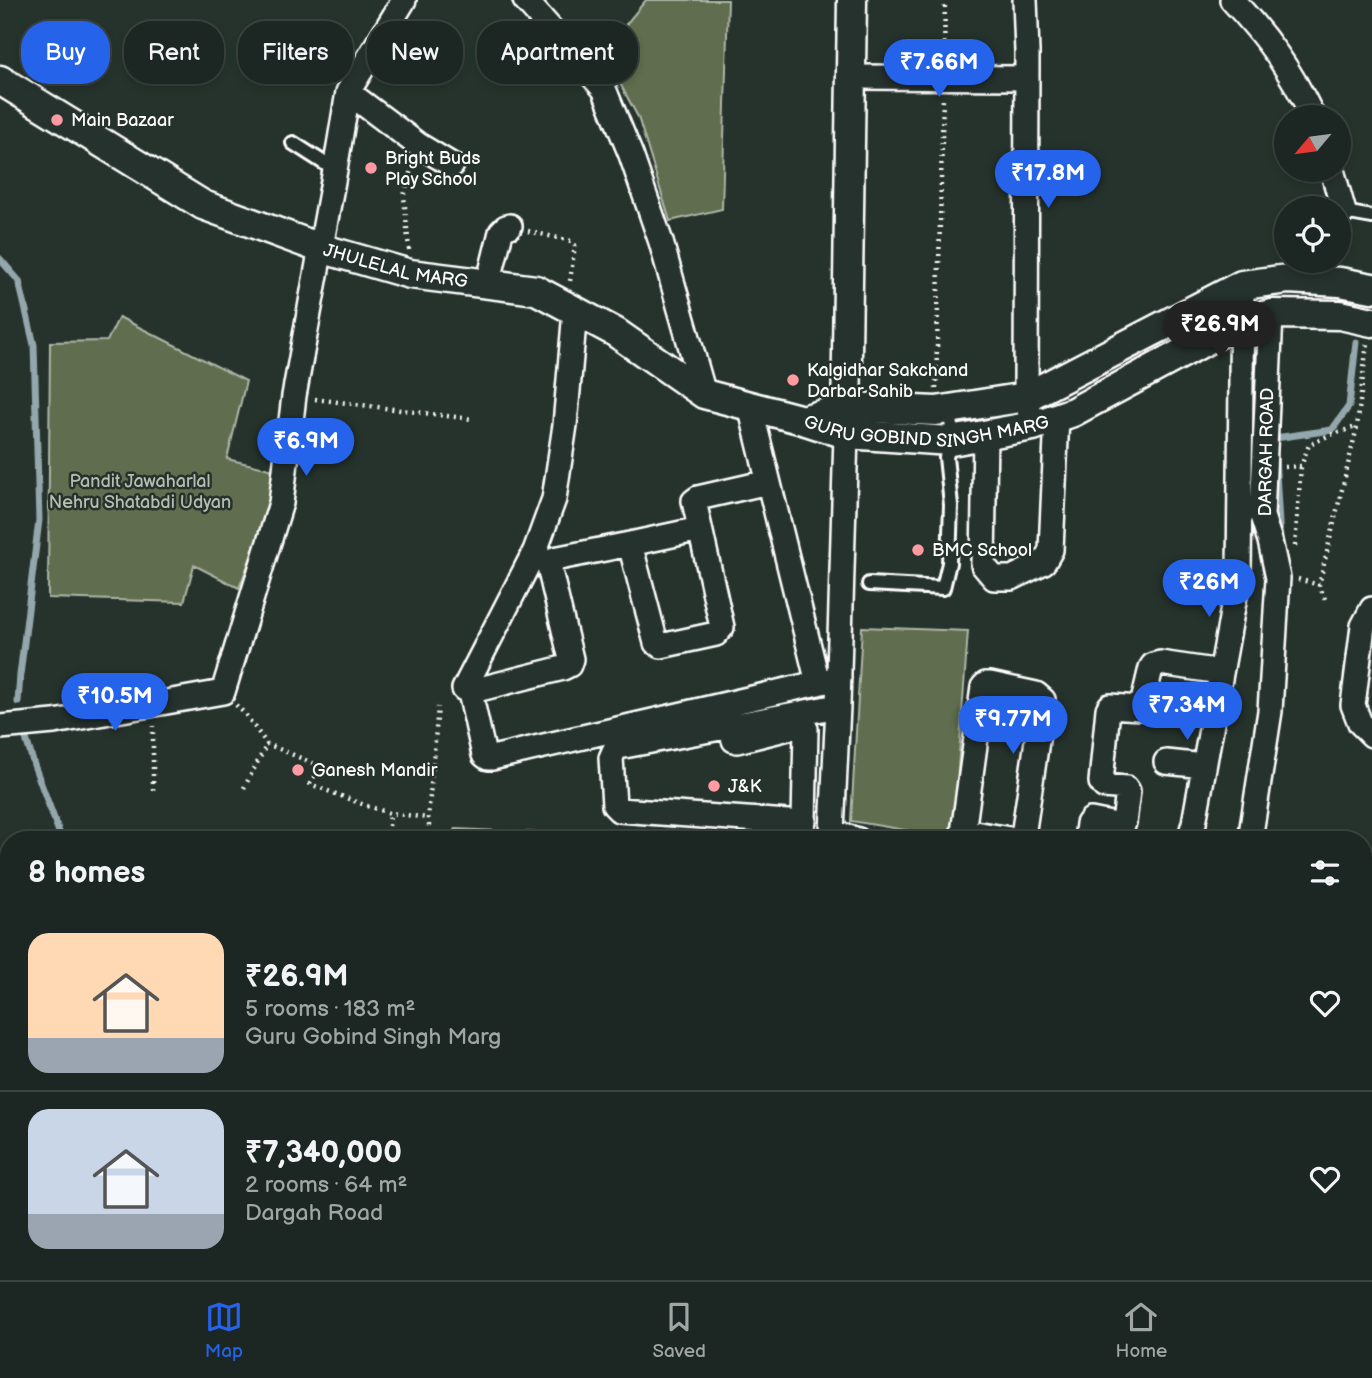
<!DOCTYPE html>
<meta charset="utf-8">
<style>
:root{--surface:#1c2622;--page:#29322f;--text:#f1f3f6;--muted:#a0a5a5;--line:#3a4340;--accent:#2563eb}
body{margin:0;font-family:"Balsamiq Sans",sans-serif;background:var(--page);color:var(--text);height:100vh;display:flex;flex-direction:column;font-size:26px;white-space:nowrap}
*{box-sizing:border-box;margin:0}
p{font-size:23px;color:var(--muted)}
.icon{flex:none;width:38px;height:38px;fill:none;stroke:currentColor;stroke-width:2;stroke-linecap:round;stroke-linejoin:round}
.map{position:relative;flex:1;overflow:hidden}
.side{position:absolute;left:0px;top:831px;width:1372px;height:450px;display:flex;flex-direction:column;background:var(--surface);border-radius:28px 28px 0 0;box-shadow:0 4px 10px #0003,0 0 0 2px var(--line)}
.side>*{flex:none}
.banner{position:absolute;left:21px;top:21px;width:700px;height:63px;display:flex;gap:14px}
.needle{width:46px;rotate:241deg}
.tools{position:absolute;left:1274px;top:105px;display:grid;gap:14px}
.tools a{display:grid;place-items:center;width:77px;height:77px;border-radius:50%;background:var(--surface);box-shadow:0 4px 10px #0003,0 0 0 2px var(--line);font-size:35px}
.price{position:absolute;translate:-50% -60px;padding:0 16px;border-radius:24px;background:var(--accent);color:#fff;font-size:23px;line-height:46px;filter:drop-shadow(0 2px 4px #0008)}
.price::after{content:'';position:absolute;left:50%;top:42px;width:21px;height:16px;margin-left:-10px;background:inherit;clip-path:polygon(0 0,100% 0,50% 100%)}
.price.on{background:#222;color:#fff}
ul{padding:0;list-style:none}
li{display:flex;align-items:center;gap:21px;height:175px;padding:0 28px}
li+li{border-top:2px solid var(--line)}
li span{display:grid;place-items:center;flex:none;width:196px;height:140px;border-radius:21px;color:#555}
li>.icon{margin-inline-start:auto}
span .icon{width:84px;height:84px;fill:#fffc;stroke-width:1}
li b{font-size:30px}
h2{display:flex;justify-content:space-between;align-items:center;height:84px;padding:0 28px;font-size:30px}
.tag{padding:0 24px;border-radius:28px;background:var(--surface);box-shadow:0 4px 10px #0003,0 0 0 2px var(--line);font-size:24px;line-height:63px}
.tag.on{background:var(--accent);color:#fff}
.dock{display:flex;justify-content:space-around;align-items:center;height:98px;border-top:2px solid var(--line);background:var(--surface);font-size:19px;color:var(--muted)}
.dock a{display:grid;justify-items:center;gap:4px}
.dock .on{color:var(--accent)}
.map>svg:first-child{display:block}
</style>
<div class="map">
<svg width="1372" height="1280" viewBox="0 0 1372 1280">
<rect width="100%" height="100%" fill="#26332d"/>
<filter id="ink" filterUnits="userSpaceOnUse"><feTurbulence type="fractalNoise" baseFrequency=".0143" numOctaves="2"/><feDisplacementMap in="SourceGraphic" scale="14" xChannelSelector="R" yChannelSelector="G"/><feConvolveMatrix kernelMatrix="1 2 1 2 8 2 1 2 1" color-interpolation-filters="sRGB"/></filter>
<g filter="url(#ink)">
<path fill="#606d4f" stroke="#b0b6a7" stroke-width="2" d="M646,0H728L722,209L670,221L638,117L603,52Z
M119,317L246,381L227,459L278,471L265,521L239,588L194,565L184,602L48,598L50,342L107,341Z
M862,627L968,631L953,838L851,821Z
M455,829L699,840H453Z
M9,871V1272H1140L1151,1280H0V872Z"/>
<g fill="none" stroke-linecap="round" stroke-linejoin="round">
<path stroke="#94a7ac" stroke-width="7" d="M0,259L19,281L34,345L39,520L20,675L18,702
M1275,443V438L1332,430L1349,406L1356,342
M1275,455L1280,541
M24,732L34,765L62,840
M198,1280L203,1272
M290,1280L294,1272"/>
<g stroke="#fff" stroke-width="18">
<path id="service" d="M293,143L335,170
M1344,212L1372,217
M869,584L943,588L949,563L951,505L946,457L951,441L952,409"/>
</g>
<g stroke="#fff" stroke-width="28">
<path id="minor" d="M525,0L604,89L631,155L661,242L704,394
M1025,0L1027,52L1026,397L1033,426
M1232,0C1267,37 1291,71 1313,117
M851,77L1027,78
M348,92L417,144L452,165
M1332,170L1344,212L1339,215
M1307,280L1308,261
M488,284L501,232L506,227L510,226
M750,406L818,683
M985,434L983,565L994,578H1012L1044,562L1051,550L1057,417
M768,482L698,498L694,501L722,627L716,634L661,646L656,643L630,544L554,559L550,563L549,567L571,659L569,665L563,668L476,690L471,697L484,755L488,758H492L839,678
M630,544L700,529
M1372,609L1363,626L1353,705L1360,723L1372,735
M464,689L535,551L554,499L565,425L575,311
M730,726L734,740L737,741L801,725L804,726L806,729L804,821L802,823L619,810L614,805L611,758L614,751L619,747C692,734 765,719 838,706
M0,727L54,722L223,692L281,503L294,396L335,170L348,92L404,0
M1166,762L1204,766
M963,831L1016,840
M832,832L858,840
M830,840L832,832L838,706L846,434
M962,840L983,687L986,684H990L1036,694L1043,700L1023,836L1018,840
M1086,840L1088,824L1091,820L1121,826L1124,823L1128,791L1126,788L1104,786L1101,782L1108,709L1110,706L1140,708L1142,706L1151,668L1153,665L1160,663L1221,672
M1189,840L1194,823L1239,574L1242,285
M1250,840L1270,711L1278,578L1270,541L1262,516L1271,314"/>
</g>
<g stroke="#fff" stroke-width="33">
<g id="tertiary">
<path id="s1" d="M0,80L203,205L320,248L410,274L536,290L615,332L704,394L803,420L846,434L951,441L1033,426L1073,412L1242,321L1271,314L1340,315L1372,322"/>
<path d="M803,420L847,407L936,411L1026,397L1242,285L1288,279L1340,282L1372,288"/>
<path d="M846,424L852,0"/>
</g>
</g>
<path stroke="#fff" stroke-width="4.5" stroke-dasharray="2 5" stroke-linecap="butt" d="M944,57L945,0
M528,231L571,241L575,245L570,281
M409,250L404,196L412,166
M936,389L943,97
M315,399L471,419
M1285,467L1301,466L1309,445L1330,435L1356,427
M1295,546L1301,466
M1298,579L1319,585
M1325,599L1319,585L1357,427L1367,343
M236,705L245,714L267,744L320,766L310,784L367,806L390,813L428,818
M244,788L267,744
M153,790V726
M388,840L390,813
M431,840L428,818L438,707
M1363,1241L1372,1238
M1077,1272L1094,1280"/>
<use href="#service" stroke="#26332d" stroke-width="12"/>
<use href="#minor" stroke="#26332d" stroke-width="23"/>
<use href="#tertiary" stroke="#26332d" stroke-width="28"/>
</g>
</g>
<g fill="#ff9aa2" stroke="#26332d" stroke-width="2.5">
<circle cx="57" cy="120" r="7"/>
<circle cx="371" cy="168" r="7"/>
<circle cx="793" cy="380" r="7"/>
<circle cx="918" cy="550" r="7"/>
<circle cx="298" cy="770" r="7"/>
<circle cx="714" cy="786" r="7"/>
</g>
<g text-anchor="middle" stroke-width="5" stroke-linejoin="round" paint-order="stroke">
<g font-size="18" fill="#fff" stroke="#26332d" text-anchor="start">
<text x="71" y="126">Main Bazaar</text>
<text x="385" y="164">Bright Buds<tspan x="385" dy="21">Play School</tspan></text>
<text x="807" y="376">Kalgidhar Sakchand<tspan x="807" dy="21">Darbar Sahib</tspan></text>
<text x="932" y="556">BMC School</text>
<text x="312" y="776">Ganesh Mandir</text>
<text x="728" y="792">J&amp;K</text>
</g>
<g font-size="18" fill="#fff" stroke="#26332d">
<text dy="6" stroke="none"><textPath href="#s1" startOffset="441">JHULELAL MARG</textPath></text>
<text dy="6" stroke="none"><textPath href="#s1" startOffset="1010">GURU GOBIND SINGH MARG</textPath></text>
<text transform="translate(1266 452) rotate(-89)" y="6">DARGAH ROAD</text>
</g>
<g font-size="18" fill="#b7bdb0" stroke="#26332d">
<text x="140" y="487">Pandit Jawaharlal<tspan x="140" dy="21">Nehru Shatabdi Udyan</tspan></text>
</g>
</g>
</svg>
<div class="tools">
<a><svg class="needle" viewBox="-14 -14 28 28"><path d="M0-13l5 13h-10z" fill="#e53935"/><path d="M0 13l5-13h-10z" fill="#a0a5a5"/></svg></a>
<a><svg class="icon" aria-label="locate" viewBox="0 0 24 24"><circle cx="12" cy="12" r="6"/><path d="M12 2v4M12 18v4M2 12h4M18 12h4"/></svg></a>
</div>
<b class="price" style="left:939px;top:99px">₹7.66M</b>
<b class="price" style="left:1048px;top:210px">₹17.8M</b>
<b class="price on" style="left:1220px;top:361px">₹26.9M</b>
<b class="price" style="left:306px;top:478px">₹6.9M</b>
<b class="price" style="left:1209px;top:619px">₹26M</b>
<b class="price" style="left:115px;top:733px">₹10.5M</b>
<b class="price" style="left:1187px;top:742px">₹7.34M</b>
<b class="price" style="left:1013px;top:756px">₹9.77M</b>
<div class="banner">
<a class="tag on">Buy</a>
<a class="tag">Rent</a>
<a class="tag">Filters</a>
<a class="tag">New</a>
<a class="tag">Apartment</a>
</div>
<section class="side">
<h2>8 homes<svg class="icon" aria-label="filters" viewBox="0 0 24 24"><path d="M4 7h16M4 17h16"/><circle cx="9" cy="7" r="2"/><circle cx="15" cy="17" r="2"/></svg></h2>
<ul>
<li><span style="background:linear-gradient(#ffd9b3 75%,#9aa5b1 0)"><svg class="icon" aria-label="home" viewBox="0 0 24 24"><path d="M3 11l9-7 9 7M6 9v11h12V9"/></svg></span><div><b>₹26.9M</b><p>5 rooms · 183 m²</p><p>Guru Gobind Singh Marg</p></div><svg class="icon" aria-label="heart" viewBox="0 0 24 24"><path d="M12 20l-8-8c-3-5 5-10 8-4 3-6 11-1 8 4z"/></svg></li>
<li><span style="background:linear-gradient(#c9d6e8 75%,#9aa5b1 0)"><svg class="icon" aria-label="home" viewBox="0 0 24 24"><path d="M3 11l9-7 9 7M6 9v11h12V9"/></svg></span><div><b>₹7,340,000</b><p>2 rooms · 64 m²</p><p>Dargah Road</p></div><svg class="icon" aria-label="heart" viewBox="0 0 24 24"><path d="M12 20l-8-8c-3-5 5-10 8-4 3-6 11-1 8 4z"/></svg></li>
</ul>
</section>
</div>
<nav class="dock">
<a class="on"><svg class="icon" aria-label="map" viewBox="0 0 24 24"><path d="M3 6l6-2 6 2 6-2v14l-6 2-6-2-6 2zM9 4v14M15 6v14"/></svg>Map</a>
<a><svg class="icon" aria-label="saved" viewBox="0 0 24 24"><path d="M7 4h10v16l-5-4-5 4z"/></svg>Saved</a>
<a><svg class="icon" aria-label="home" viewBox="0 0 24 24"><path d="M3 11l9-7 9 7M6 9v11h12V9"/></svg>Home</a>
</nav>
